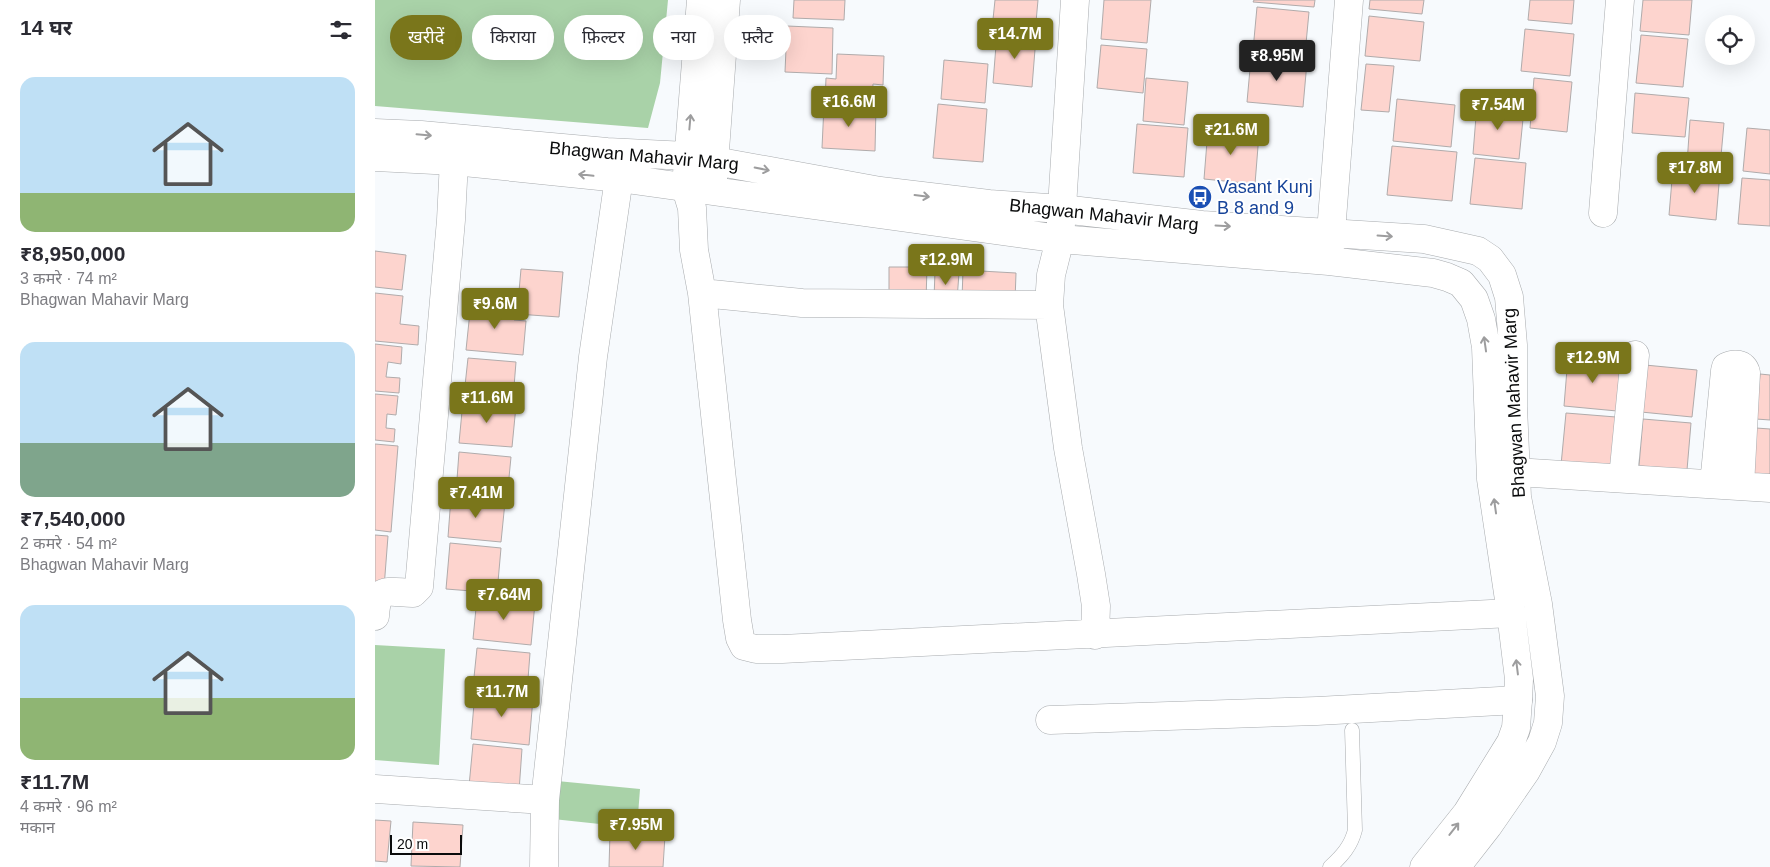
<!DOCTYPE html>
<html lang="hi">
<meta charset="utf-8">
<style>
:root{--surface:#fff;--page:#f2f2f3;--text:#2b2b33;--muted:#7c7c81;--accent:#7a761b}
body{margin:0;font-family:Arial,"Noto Sans Devanagari",sans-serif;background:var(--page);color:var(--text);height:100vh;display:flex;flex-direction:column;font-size:19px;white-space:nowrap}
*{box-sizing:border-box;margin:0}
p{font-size:16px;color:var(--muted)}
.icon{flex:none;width:28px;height:28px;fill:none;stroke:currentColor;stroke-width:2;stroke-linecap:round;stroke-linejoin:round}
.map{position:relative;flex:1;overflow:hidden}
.sheet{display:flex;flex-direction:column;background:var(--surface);width:375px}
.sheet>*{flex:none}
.top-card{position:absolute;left:15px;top:15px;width:475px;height:45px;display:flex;gap:10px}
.controls{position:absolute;left:1330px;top:15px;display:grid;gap:10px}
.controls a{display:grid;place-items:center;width:50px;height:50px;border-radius:50%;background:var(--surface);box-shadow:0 5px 20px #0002;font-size:25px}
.scale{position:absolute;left:15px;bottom:12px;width:72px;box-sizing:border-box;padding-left:5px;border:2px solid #0a0b0c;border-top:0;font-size:14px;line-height:18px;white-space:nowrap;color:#0a0b0c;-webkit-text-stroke:4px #fff;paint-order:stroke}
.price{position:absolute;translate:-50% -42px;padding:0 11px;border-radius:5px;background:var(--accent);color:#fff;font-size:16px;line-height:32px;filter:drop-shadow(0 1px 2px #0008)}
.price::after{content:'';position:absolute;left:50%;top:30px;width:15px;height:11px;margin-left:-8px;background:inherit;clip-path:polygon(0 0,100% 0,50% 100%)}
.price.current{background:#222;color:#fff}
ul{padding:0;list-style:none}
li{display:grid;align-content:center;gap:10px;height:265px;padding:0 20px}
li span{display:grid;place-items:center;height:155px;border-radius:15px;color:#555}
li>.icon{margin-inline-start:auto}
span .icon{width:90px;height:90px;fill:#fffc;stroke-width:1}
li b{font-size:21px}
h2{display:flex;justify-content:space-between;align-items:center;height:60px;padding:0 20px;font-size:21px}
.tag{padding:0 18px;border-radius:22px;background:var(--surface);box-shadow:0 5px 20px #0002;font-size:18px;line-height:45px}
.tag.current{background:var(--accent);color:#fff}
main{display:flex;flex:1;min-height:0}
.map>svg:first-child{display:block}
</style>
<main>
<section class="sheet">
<h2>14 घर<svg class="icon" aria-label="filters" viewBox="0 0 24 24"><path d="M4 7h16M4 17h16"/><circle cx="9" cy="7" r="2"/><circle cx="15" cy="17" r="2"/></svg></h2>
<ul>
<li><span style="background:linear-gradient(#bfe0f5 75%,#8fb573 0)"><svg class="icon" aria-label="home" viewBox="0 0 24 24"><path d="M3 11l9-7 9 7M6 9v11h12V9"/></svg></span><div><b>₹8,950,000</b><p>3 कमरे · 74 m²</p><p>Bhagwan Mahavir Marg</p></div></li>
<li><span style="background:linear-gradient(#bfe0f5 65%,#7fa58c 0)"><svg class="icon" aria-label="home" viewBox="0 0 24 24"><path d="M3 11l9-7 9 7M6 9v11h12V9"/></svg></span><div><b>₹7,540,000</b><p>2 कमरे · 54 m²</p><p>Bhagwan Mahavir Marg</p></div></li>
<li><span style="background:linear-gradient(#bfe0f5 60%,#8fb573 0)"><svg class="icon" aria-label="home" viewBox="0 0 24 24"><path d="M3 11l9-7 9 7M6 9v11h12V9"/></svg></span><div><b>₹11.7M</b><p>4 कमरे · 96 m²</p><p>मकान</p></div></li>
</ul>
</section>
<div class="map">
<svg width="1395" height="867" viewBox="0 0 1395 867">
<rect width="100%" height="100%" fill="#f7fafd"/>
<path fill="#a9d2a8" d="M0,0H293L285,83L273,128L0,106Z
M0,645L70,649L64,765L0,760Z
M182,781L265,789L262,828L178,819Z"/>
<path fill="#fdd4ce" stroke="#b0abab" d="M419,0H470L469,20L418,18Z
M620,0H663L660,33L617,29Z
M729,0H776L772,43L726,39Z
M879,0H940L939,7L878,2Z
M995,0H1049L1047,14L994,9Z
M1155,0H1199L1197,24L1153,20Z
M1268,0H1317L1314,35L1265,31Z
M882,7L934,12L930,54L878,50Z
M994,16L1049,22L1045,61L990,56Z
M412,26L458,28L457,74L410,72Z
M1150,29L1199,34L1195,76L1146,71Z
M622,33L661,37L657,87L618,83Z
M1266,35L1313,39L1308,87L1261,83Z
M726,45L772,49L768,93L722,88Z
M462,54L509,56L508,85L498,84L497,103L450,101L451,78L461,79Z
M876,58L932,62L928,107L872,102Z
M569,60L613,64L610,103L566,99Z
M991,64L1019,66L1014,112L986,110Z
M771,78L813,82L809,125L768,121Z
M1159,78L1197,82L1192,132L1155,128Z
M1260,93L1314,98L1310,137L1257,133Z
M1022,99L1080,105L1076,147L1018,141Z
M563,104L612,109L608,162L558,158Z
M1102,104L1149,109L1144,159L1098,154Z
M449,105L501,107L500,151L447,148Z
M1315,120L1349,123L1345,167L1312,164Z
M762,124L813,128L809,177L758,173Z
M1372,128L1395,130V174L1368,171Z
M833,129L884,134L880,184L829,179Z
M1017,146L1082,152L1077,201L1012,195Z
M1100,158L1151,163L1147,209L1095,204Z
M1298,168L1345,172L1341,220L1294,215Z
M1367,178L1395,180V226L1363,224Z
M0,251L31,255L27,290L0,287Z
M514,267H552L551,301L514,300Z
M146,269L188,272L184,317L142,314Z
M588,270L641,273L640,301L587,299Z
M560,271L584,273L582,300L559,299Z
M0,293L28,296L25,324L44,326L43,345L0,341Z
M96,302L140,306L139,320L151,321L148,355L91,350Z
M0,344L27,347L26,364L13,362L11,377L25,378L24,393L0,391Z
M1193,357L1247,362L1242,411L1189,406Z
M93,358L141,362L138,399L89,395Z
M1270,365L1322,370L1317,417L1266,412Z
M1385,374L1395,375V420L1381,419Z
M0,394L23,396L21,415L12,414L11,428L20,429L19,442L0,440Z
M88,401L141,406L137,447L84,443Z
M1191,413L1241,417L1236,469L1186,465Z
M1268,419L1316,423L1312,470L1264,466Z
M1381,428L1395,429V476L1377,475Z
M0,444L23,446L16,532L0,530Z
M84,452L136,457L132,498L81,493Z
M76,497L130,502L126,542L73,537Z
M0,535L13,536L9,588L0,587Z
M75,543L126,548L122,593L71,589Z
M102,598L160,603L156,645L98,639Z
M102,648L155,653L152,692L98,687Z
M100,692L158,698L154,745L96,739Z
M98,744L147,749L144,791L94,786Z
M0,820L16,821L12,862L0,861Z
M38,822L88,825L85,867L36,866Z
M235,833L290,836L288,867H234Z"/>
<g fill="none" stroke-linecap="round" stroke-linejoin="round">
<g stroke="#a8abae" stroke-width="15">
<path id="service" d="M955,867C967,856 976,846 980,830L977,730"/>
</g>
<g stroke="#a8abae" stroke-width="29">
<path id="minor" d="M700,0L685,239L676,275L674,305L693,448L716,574L721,606L720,635
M311,188L317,208L319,250L327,293L362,620L365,638L369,646L381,649H407L1136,613
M1228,213L1245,0
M954,258L974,0
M327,293L427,303L674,305
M1248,478L1260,355
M1118,479L1140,472L1395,488
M1339,484L1350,371L1351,367C1359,363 1369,363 1371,373L1365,486
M0,616C2,585 12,592 38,593L44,587L76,220L79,161
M675,720L942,711L1143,700
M0,789L170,800
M169,867L170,800L218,357L244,178"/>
</g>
<g stroke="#a8abae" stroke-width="29">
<path id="tertiary" d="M0,133L46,135L232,152L312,156L505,191L614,204L687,209L827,225L1049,239L1103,251L1115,259L1127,275L1134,297L1138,345V407L1142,497L1163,604L1175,696L1173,723L1167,742L1151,771L1113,826L1081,867
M0,157L79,161L244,178L685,239L954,261L1058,273L1072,277L1086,283L1099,299L1106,319L1111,347L1116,479L1136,613L1144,679L1143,700L1141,728L1136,742L1092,813L1049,867
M312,174L326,0
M338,178L351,0"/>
</g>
<use href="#service" stroke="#fff" stroke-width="14"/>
<use href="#minor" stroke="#fff" stroke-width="28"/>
<use href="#tertiary" stroke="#fff" stroke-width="28"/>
</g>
<defs><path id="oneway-shaft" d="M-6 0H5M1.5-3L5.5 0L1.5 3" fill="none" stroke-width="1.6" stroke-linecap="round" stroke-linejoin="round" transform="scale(1.25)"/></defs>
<g stroke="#9d9d9e">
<use href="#oneway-shaft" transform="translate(315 122) rotate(-85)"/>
<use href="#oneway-shaft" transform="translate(49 135) rotate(5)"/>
<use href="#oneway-shaft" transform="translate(387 169) rotate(11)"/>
<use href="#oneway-shaft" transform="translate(211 175) rotate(-174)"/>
<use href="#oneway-shaft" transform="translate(547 196) rotate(7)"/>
<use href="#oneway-shaft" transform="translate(848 226) rotate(3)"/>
<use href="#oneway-shaft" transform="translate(1010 236) rotate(4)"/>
<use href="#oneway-shaft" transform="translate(1110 344) rotate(-98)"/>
<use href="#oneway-shaft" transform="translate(1120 506) rotate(-98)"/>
<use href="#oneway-shaft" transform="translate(1142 667) rotate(-97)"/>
<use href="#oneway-shaft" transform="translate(1079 829) rotate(-52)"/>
</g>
<defs>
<g id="bus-disc" transform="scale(1.25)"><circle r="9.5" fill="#1a4fb4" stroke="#fff"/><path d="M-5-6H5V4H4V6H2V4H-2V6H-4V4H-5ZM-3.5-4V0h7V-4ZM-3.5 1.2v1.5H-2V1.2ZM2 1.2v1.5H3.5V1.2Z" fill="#fff"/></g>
</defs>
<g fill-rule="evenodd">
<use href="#bus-disc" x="825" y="197"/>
</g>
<g text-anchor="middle" stroke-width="4" stroke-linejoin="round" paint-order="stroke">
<g font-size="18" fill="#0a0b0c" stroke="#fff">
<text transform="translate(269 156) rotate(5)" y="6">Bhagwan Mahavir Marg</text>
<text transform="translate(729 215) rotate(6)" y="6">Bhagwan Mahavir Marg</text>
<text transform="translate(1139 403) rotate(-93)" y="6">Bhagwan Mahavir Marg</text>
</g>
<g font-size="18" fill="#164399" stroke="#fff" text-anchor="start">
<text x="842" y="193">Vasant Kunj<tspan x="842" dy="21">B 8 and 9</tspan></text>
</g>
</g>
</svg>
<div class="controls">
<a><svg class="icon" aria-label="locate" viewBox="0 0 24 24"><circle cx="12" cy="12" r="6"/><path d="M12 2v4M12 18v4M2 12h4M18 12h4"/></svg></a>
</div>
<div class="scale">20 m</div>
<b class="price" style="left:640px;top:60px">₹14.7M</b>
<b class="price current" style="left:902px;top:82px">₹8.95M</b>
<b class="price" style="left:474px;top:128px">₹16.6M</b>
<b class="price" style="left:1123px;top:131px">₹7.54M</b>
<b class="price" style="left:856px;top:156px">₹21.6M</b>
<b class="price" style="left:1320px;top:194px">₹17.8M</b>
<b class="price" style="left:571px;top:286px">₹12.9M</b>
<b class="price" style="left:120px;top:330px">₹9.6M</b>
<b class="price" style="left:1218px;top:384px">₹12.9M</b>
<b class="price" style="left:112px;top:424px">₹11.6M</b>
<b class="price" style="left:101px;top:519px">₹7.41M</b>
<b class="price" style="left:129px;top:621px">₹7.64M</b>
<b class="price" style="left:127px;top:718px">₹11.7M</b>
<b class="price" style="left:261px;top:851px">₹7.95M</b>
<div class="top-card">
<a class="tag current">खरीदें</a>
<a class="tag">किराया</a>
<a class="tag">फ़िल्टर</a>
<a class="tag">नया</a>
<a class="tag">फ़्लैट</a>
</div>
</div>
</main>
